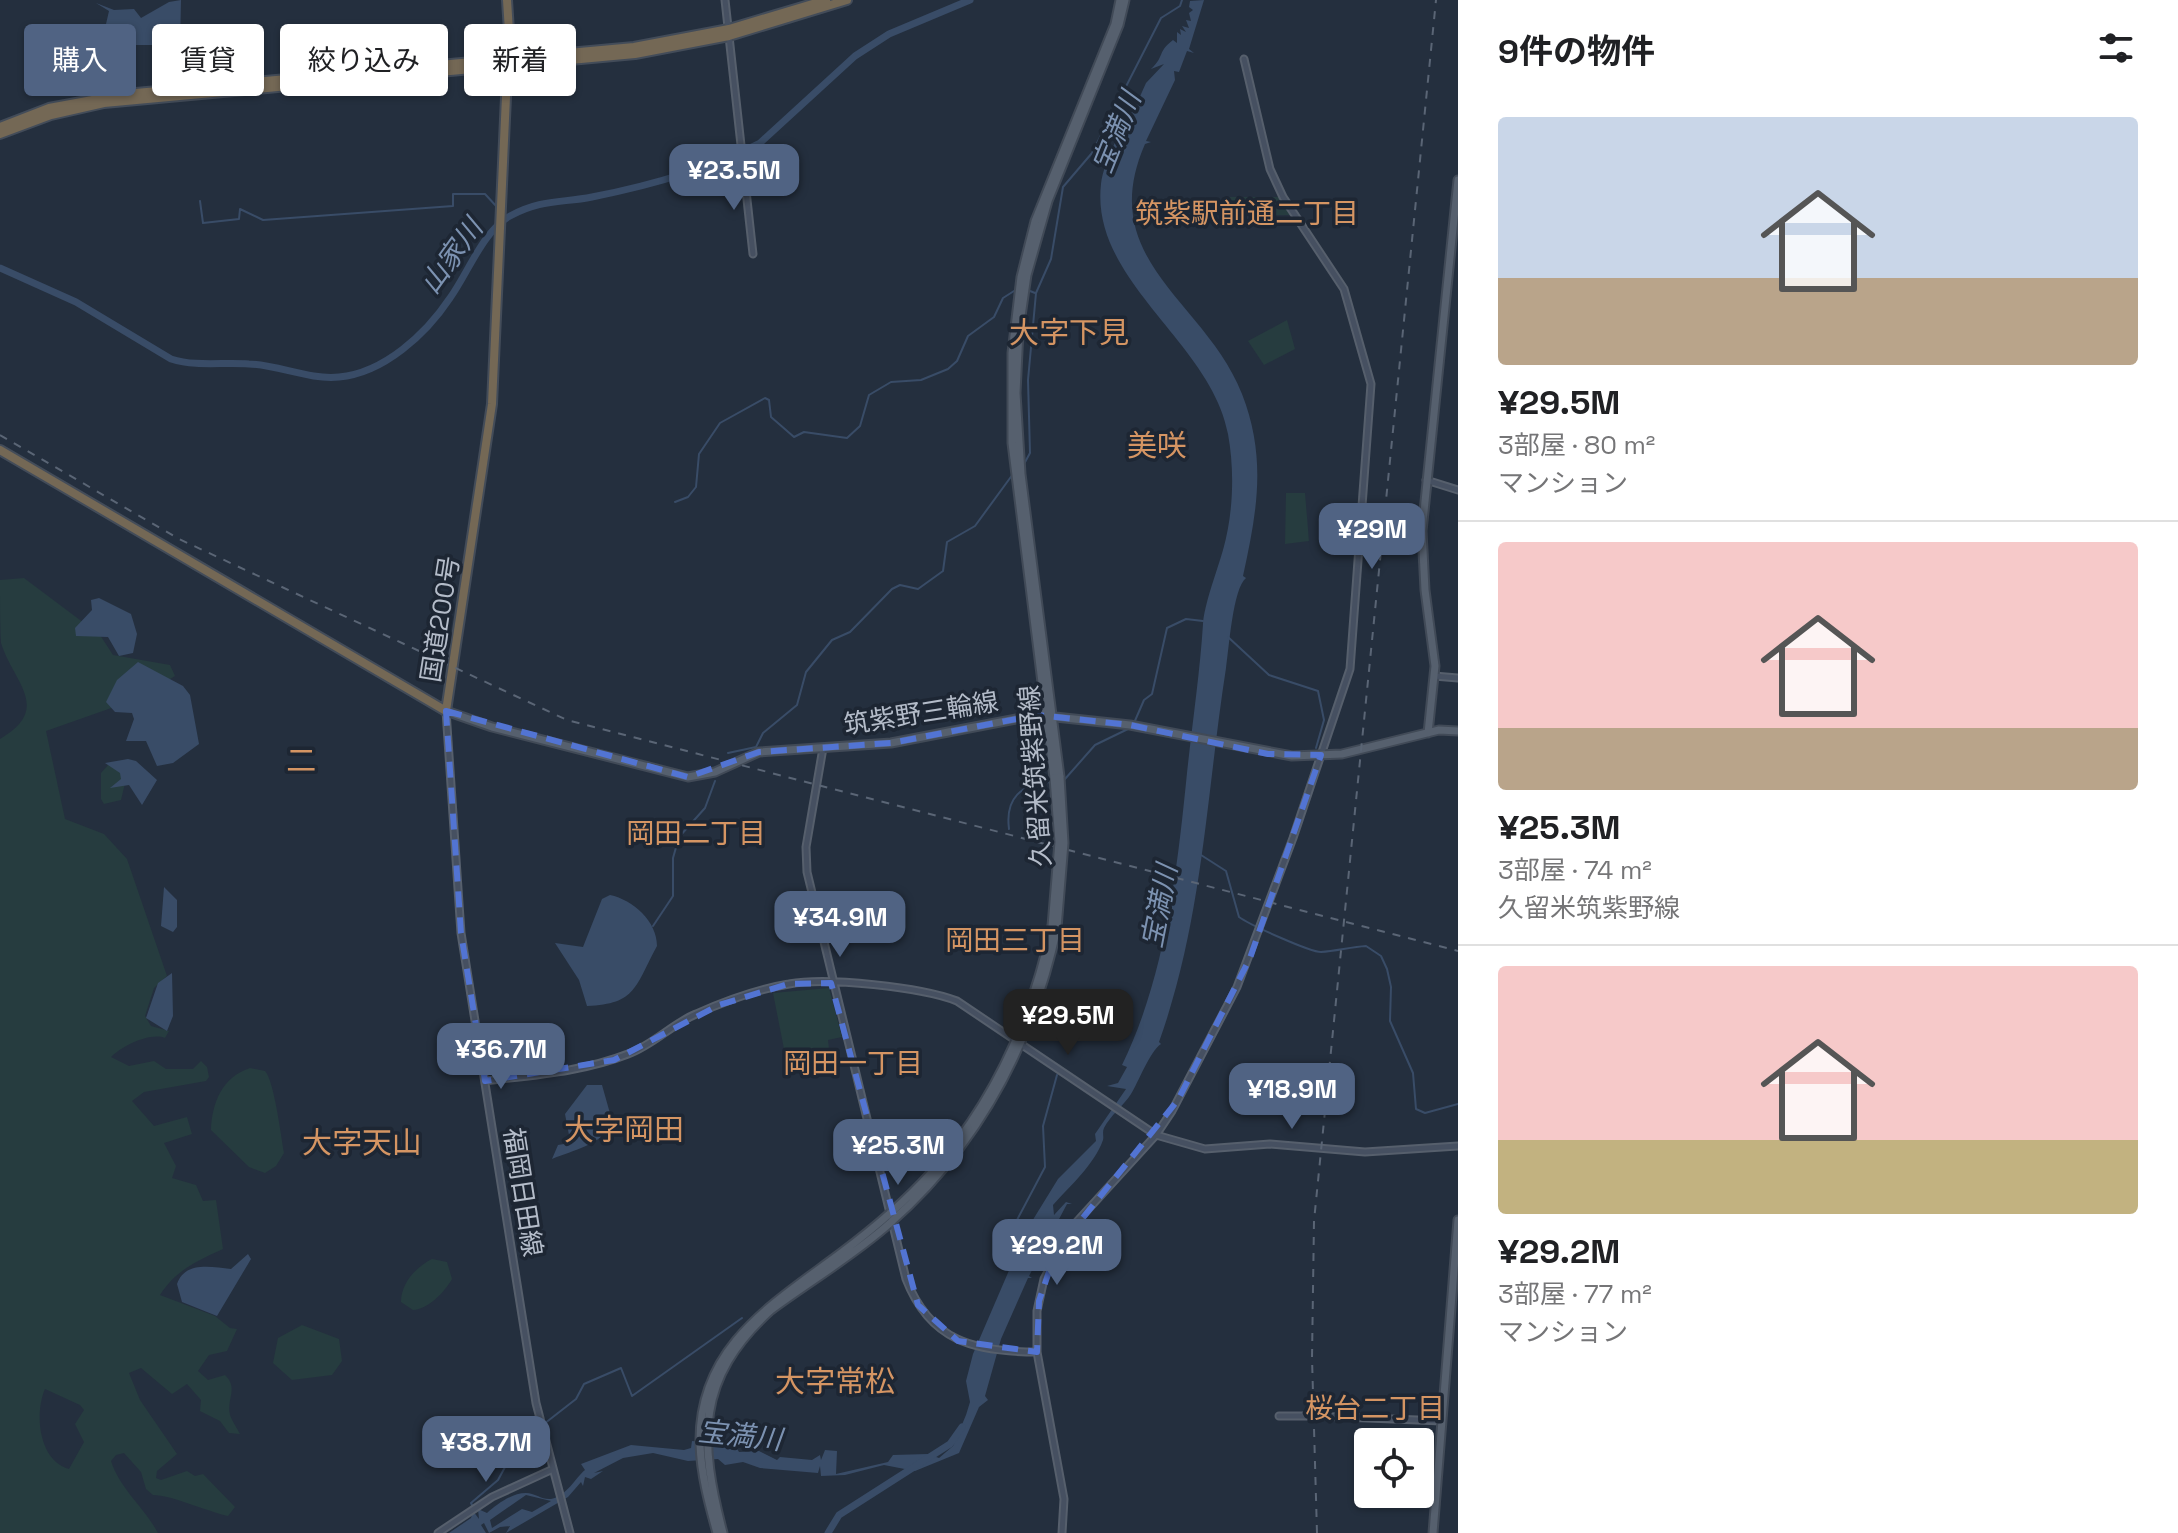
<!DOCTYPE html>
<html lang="ja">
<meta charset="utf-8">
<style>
:root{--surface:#fff;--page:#f2f2f2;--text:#202124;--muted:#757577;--line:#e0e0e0;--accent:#506383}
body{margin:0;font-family:"Space Grotesk","Noto Sans JP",sans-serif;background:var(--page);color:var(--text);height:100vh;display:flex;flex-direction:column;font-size:30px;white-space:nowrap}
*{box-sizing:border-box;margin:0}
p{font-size:26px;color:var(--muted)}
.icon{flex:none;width:44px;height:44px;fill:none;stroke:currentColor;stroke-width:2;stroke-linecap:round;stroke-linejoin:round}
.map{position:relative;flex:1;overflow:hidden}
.drawer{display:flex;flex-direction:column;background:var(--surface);width:720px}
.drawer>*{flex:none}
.hud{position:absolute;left:24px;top:24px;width:760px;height:72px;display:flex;gap:16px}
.controls{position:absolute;left:1354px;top:1428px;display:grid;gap:16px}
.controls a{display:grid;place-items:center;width:80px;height:80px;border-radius:8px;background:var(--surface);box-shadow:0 2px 6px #0004;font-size:40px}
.price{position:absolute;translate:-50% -68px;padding:0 18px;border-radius:16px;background:var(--accent);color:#fff;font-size:26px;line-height:52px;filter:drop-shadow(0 2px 4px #0008)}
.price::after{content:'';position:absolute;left:50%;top:48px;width:24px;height:18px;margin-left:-12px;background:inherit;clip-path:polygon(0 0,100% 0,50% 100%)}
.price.selected{background:#222;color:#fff}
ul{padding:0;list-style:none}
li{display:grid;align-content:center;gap:16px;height:424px;padding:0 40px}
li+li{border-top:2px solid var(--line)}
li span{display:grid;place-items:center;height:248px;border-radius:8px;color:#555}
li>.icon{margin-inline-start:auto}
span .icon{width:144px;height:144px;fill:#fffc;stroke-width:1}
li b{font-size:34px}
h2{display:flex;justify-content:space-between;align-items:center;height:96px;padding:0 40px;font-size:34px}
.tag{padding:0 28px;border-radius:8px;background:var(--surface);box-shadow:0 2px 6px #0004;font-size:28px;line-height:72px}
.tag.selected{background:var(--accent);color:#fff}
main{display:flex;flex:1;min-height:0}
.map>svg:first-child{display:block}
</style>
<main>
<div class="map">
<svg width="1458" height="1533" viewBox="0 0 1458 1533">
<rect width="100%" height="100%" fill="#242f3e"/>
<path fill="#263c3f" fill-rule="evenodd" d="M1228,197H1279L1290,215L1229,216Z
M1287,320L1295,349L1264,365L1248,341Z
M1286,493H1305L1309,541L1285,544Z
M24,578L100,635L113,655L170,665L175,676L170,679L117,706L46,731L65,819L104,834L127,859L167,976L154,988L145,1016L151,1026L169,1031L165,1038C150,1032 122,1046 111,1057L129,1066L154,1061L166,1069H193L201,1061L207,1067L209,1077L206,1081L144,1092L132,1101L154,1126L187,1117L192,1134L164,1143L176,1166L172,1178L196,1185L203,1201L216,1200L223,1249C197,1261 176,1270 160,1295L215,1316L230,1328L237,1329L227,1351L209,1355L198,1371L208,1380L225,1375C239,1389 226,1398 230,1415C232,1421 237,1428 240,1434L229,1433L220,1421L200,1411L201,1400L187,1384L172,1394L141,1368L129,1373L140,1400L177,1454L157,1471L156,1478L161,1480L187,1471L195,1476L203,1474L235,1507L228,1516C206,1511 171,1495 153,1495L146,1489L141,1472L124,1453L116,1455L111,1461C120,1489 144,1507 158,1533H0V739C53,708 13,682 1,643C0,625 0,599 0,580ZM45,1389L80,1405L84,1410L75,1424L84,1442L69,1469C39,1461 34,1414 45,1389Z
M109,764L127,775L121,800L104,804L101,799V773Z
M829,988L842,1037L828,1040L829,1049L786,1059L773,993Z
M250,1068L265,1071C274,1080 281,1136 284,1153L276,1166L265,1173L249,1167L211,1130C212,1103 222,1077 250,1068Z
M432,1259L447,1262L452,1279C444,1293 428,1309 413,1310L401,1302C401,1283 416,1267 432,1259Z
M302,1325L339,1339L342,1361L332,1375L292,1380L273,1363L278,1338Z"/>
<path fill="#394c67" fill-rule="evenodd" d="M181,0L180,45H134L106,24L109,11L96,3L114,10L134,9L141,18L169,2Z
M1204,0L1189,49L1194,53L1187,51L1179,72L1174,71L1175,80L1146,141L1151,142L1145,144C1094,261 1206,301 1242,394C1267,458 1257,512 1243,576L1246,578C1233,588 1229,648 1226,668C1206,797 1203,919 1159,1042L1161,1044C1150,1051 1138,1083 1131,1094C1124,1105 1110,1116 1104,1128C1102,1132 1104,1136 1103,1140C1094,1165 1070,1186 1053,1205L1054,1215L1066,1202L1072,1204H1067L1029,1276L1032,1278H1028L1001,1339L985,1396L988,1400L979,1407L959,1453L915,1471L884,1465L845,1475L821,1476L820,1466L818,1473L760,1468L743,1462L725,1465L718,1459L688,1461L653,1453L623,1458L594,1473L603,1471L591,1479L585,1477L583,1486L581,1482L568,1497L506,1533L510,1526L500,1527L489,1533L484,1523L481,1525L486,1533H449L471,1518L473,1511L479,1519L478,1509L487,1513C497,1504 512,1493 526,1493C535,1493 542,1500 551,1499C567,1496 575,1478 585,1470L581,1464L631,1445L684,1450L691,1448L692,1441L735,1445L739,1452L759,1451L777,1460L780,1457L812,1460L820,1455L821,1460L825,1450L837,1451L836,1474L888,1462L893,1455L928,1454L939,1458L953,1446L966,1415L970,1402L966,1381L973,1354L1026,1231L1058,1179L1096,1141L1095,1134L1126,1089L1107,1086L1118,1083L1127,1067L1122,1065C1165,977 1177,873 1187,773C1192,726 1200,672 1203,624C1204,605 1217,571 1223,550C1233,515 1235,472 1228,434C1211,342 1090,281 1101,184C1104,160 1121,132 1130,112H1133L1146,83L1164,64L1151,69C1165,56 1157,52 1173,40L1177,43V32L1181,35L1180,29L1186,32L1182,26L1189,28L1186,20L1191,21L1189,13L1193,10L1189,7L1190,1ZM526,1495L551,1501L532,1512L522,1509L492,1528L490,1520Z
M99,598L131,614L137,634L133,653L119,656L108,637L76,636L75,628L92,610L91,600Z
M138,662L183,686L190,695L199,744L173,763L157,766L146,741H126L134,719L132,713L115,712L106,702L117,680Z
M128,759L136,761L157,780L142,805L129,785L110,788L121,779L120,773L105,763Z
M164,887L177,900V927L173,932L161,926Z
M610,895C633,900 657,921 657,946C635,986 637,1004 587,1006L579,980L555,943L583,947L602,899Z
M172,973L173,1016L167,1031L146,1018L158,983Z
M587,1085H602L613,1124C600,1145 574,1150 552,1159L558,1145L564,1144L569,1135L565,1114Z
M248,1254L251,1259L217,1316L182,1302L177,1284C185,1261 211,1267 231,1269Z"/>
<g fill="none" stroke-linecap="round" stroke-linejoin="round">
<path stroke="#394c67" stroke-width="2" d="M200,201L203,223L239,219L240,209L263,220L453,206V194H485L497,207
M1030,291L1035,293
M1024,464L1030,453L1028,380L1036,293L1051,259L1063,187L1092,153L1161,18L1180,6L1182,0
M675,502L688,497L696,487L699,454L720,423L765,398L769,400L771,417L794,437L804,432L847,438L860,426L869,395L891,382L921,380L948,369L957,361L968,336L994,317L1003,298L1014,291
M1228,637L1269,675L1318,691L1324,720L1316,748
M1134,723L1144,700L1152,694L1167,628L1186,619L1203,621
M728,753L756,747L763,733L797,705L806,672L832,640L850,632L892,589L900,585L918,589L943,571L947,542L975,526L1013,474
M1065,779L1095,745L1130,728
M1009,829C1005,798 1021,784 1051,782
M1201,855L1226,871L1239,917C1250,925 1310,952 1321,952C1336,951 1351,947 1366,946L1381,956L1387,969L1391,987L1390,1021L1413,1073L1416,1109L1425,1113L1458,1104
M653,926L673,896V858L679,837L705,808L715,781
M1018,1250L1008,1237L1045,1167L1043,1126L1057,1075
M473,1507L471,1503L498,1480L517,1445L576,1399L584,1384L621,1368L632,1396L742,1318"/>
<path stroke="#394c67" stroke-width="7" d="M0,268L76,302L171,359C197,367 222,362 249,364C279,365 309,380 339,377C384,373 426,334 450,298C468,273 483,231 510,216C541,199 562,203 592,197C648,186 709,169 760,143L855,56L889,34L970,0
M828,1533L839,1515L950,1444L962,1427"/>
<g stroke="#565f6c" stroke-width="9">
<path id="secondary" d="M725,0L753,254
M1426,480L1458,490
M1434,676L1458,678
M446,711L461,933L536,1403L570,1533
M823,748L806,847L807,872L906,1279C930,1341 974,1352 1037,1352
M485,1081C533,1075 582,1072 628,1054C653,1045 672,1024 696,1014C725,1001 758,989 789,984C827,977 921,987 957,1001L1156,1135L1205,1149L1270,1144L1365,1152L1458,1146
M1279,1416H1309
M1318,1416L1442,1421
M438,1533L492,1497L553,1469
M1062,1533L1064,1499L1037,1352V1311L1044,1279L1072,1227L1156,1135L1172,1111L1237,987L1293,838L1350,669L1371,384L1344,289L1283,197L1270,169L1244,59"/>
</g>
<g stroke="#414a57" stroke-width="11">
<path id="primary" d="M446,711L492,727L688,777L715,772L759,752L891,743L1037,715L1130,725L1292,756L1342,754L1439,730L1458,731
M1428,733L1435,666L1425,590L1422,531L1458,180
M1060,777L1021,474L1016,393L1019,330L1027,275L1048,201L1119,25L1125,0
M1054,778L1012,443V353L1021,277L1035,221L1115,24L1120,0
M717,1533C709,1504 701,1475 700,1444C698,1347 773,1304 841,1253C873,1229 904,1203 931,1173C995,1103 1032,1018 1052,926
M723,1533C699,1441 695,1379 771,1310C810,1281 853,1256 889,1224C979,1145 1032,1043 1057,928
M1433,1533L1458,1220"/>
</g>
<g stroke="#434c59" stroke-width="12">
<path id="highway" d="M0,127L49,108L125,94L634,47L729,29L826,0
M0,134L51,115L104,103L635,54L729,36L847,0
M0,450L446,711L492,404L509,31L507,0"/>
</g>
<use href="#secondary" stroke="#465061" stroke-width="5"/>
<use href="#primary" stroke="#56606e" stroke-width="7"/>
<use href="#highway" stroke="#746855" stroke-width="8"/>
<path stroke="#5a6575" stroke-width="2" stroke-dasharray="8 8" stroke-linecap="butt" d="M0,435L179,539L567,720L1458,951
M1317,1533L1312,1358L1314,1221L1436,0"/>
<g stroke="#414a57" stroke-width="11" stroke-linecap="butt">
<path id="primary-bridge" d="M1052,926L1059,842L1054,778
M1057,928L1064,843L1060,777"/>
</g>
<use href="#primary-bridge" stroke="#56606e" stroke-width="7"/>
</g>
<path fill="none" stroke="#5274d3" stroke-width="6" stroke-dasharray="16 10" stroke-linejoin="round" d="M446,711L688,777L759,752L891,743L1037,715L1130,725L1268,754L1321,755L1250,958L1178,1100L1056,1251L1039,1301L1037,1352L958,1341L918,1305L831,983L788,984L719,1005L614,1060L485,1081L461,933Z"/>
<g text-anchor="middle" stroke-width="7" stroke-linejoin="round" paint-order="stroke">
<g font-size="26" fill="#b4bcc9" stroke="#1d2633">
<text transform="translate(440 619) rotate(-81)" y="9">国道200号</text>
<text transform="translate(921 713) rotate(-9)" y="9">筑紫野三輪線</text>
<text transform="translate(1035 776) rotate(-94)" y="9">久留米筑紫野線</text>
<text transform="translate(523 1192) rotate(81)" y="9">福岡日田線</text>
</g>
<g font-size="28" font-style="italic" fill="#7c92b1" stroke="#1d2633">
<text transform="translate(1116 132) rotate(-68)" y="10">宝満川</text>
<text transform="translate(451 256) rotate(-54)" y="10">山家川</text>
<text transform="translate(1159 906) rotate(-79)" y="10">宝満川</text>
<text transform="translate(740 1435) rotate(6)" y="10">宝満川</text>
</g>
<g font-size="28" fill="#d59563" stroke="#1d2633">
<text x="1247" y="223">筑紫駅前通二丁目</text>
<text x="696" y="843">岡田二丁目</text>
<text x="1015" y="950">岡田三丁目</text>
<text x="853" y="1073">岡田一丁目</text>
<text x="1375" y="1418">桜台二丁目</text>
</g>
<g font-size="30" fill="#d59563" stroke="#1d2633">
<text x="1069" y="343">大字下見</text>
<text x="1157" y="456">美咲</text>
<text x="301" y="771">二</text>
<text x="624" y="1140">大字岡田</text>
<text x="362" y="1153">大字天山</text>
<text x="835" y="1392">大字常松</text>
</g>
</g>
</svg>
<div class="controls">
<a><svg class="icon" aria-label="locate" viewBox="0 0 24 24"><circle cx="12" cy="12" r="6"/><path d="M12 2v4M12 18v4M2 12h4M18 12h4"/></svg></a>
</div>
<b class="price" style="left:734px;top:212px">¥23.5M</b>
<b class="price" style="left:1372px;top:571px">¥29M</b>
<b class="price" style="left:840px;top:959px">¥34.9M</b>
<b class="price selected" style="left:1068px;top:1057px">¥29.5M</b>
<b class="price" style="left:501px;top:1091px">¥36.7M</b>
<b class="price" style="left:1292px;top:1131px">¥18.9M</b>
<b class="price" style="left:898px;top:1187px">¥25.3M</b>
<b class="price" style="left:1057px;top:1287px">¥29.2M</b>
<b class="price" style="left:486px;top:1484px">¥38.7M</b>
<div class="hud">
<a class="tag selected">購入</a>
<a class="tag">賃貸</a>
<a class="tag">絞り込み</a>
<a class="tag">新着</a>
</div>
</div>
<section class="drawer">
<h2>9件の物件<svg class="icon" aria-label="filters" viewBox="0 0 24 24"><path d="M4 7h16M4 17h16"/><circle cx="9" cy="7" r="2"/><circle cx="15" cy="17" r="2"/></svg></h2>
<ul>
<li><span style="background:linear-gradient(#c9d6e8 65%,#b9a48a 0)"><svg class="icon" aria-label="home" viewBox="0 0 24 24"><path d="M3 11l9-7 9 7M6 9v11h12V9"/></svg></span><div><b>¥29.5M</b><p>3部屋 · 80 m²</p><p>マンション</p></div></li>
<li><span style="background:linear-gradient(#f6c9c9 75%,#b9a48a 0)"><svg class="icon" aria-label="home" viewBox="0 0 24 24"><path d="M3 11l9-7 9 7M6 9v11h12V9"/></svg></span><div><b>¥25.3M</b><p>3部屋 · 74 m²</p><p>久留米筑紫野線</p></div></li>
<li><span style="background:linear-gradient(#f6c9c9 70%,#c2b280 0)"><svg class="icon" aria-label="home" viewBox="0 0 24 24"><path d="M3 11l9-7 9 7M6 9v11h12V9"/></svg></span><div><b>¥29.2M</b><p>3部屋 · 77 m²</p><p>マンション</p></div></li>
</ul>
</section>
</main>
